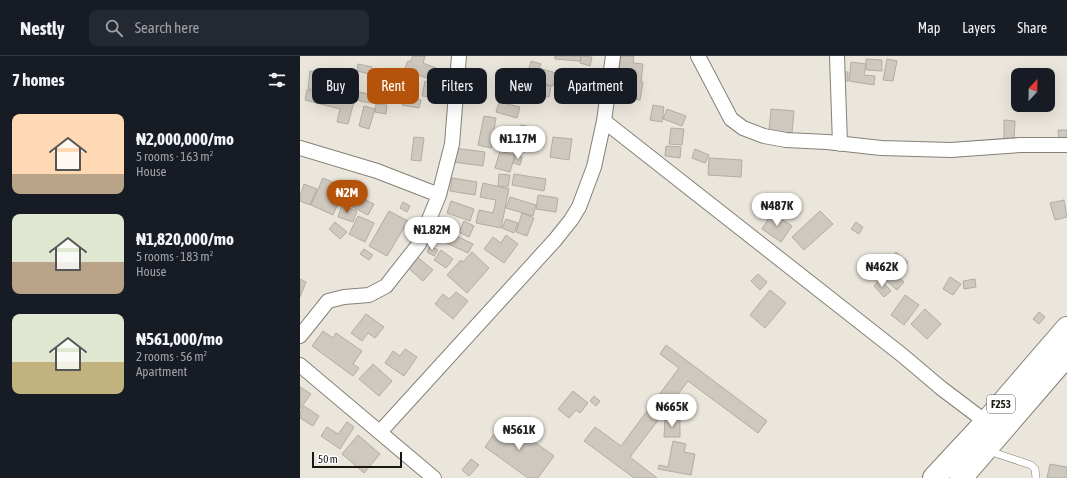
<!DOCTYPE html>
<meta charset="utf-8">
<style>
:root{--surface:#171b24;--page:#242831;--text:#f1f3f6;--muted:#9ea1a6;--line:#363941;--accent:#b45309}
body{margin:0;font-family:"Asap Condensed",sans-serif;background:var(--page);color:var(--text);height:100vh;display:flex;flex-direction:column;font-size:15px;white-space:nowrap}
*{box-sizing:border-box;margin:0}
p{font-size:13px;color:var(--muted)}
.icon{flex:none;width:22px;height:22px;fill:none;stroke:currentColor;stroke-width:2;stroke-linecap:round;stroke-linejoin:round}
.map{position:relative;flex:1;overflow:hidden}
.details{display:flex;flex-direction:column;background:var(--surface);width:300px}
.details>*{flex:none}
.guide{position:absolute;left:12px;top:12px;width:380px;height:36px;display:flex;gap:8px}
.needle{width:26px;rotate:22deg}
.controls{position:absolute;left:711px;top:12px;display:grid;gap:8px}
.controls a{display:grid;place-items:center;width:44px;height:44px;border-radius:8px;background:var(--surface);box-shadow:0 4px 16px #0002;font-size:20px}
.scale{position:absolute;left:12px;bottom:10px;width:90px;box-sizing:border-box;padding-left:4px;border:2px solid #191713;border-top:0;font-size:11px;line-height:14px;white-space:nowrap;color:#191713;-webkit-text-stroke:3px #fff;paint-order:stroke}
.price{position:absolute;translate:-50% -34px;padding:0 9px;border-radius:14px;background:#fff;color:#222;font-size:13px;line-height:26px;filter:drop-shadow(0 1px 2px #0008)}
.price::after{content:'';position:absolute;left:50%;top:24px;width:12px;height:9px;margin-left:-6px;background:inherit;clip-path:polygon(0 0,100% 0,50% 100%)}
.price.active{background:var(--accent);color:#fff}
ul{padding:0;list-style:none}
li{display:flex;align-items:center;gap:12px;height:100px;padding:0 12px}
li span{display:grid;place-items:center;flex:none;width:112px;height:80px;border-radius:8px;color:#555}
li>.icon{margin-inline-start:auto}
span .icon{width:48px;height:48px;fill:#fffc;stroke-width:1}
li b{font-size:17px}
h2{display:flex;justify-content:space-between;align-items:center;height:48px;padding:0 12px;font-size:17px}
.tag{padding:0 14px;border-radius:8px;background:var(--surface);box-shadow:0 4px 16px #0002;font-size:14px;line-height:36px}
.tag.active{background:var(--accent);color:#fff}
header{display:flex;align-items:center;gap:24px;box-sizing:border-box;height:56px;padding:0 20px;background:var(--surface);border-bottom:1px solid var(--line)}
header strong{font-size:19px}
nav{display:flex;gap:22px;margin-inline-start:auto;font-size:14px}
.search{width:280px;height:36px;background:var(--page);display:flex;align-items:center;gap:10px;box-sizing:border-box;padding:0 14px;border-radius:8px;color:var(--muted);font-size:15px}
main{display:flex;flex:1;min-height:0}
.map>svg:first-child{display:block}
</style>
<header>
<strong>Nestly</strong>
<div class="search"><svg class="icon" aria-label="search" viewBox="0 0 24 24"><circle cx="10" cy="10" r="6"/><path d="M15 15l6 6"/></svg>Search here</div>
<nav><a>Map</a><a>Layers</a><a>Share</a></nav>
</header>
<main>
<section class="details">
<h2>7 homes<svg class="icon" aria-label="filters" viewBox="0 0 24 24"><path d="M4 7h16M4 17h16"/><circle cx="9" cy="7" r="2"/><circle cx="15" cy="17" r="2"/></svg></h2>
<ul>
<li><span style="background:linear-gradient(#ffd9b3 75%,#b9a48a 0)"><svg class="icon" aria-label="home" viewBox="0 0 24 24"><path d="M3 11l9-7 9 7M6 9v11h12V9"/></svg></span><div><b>₦2,000,000/mo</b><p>5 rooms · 163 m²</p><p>House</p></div></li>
<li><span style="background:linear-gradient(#dfe7d0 60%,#b9a48a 0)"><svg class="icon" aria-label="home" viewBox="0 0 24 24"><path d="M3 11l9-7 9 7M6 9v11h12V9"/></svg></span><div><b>₦1,820,000/mo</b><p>5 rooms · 183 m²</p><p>House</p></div></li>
<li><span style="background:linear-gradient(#dfe7d0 60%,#c2b280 0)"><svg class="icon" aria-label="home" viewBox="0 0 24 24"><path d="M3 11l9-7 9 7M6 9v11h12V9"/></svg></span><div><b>₦561,000/mo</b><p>2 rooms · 56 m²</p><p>Apartment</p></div></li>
</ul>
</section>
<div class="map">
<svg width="767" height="422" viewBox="0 0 767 422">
<rect width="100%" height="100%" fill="#ebe6db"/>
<path fill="#cec8be" stroke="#b2ada3" d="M113,0H125L123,7L136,12L132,24L104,14L108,5L110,6Z
M255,0H281L280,5L255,3Z
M282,0L292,1L290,10L280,7Z
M321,0H334L333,7L343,8L341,26H343L340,44L315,40Z
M566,3L582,4V15L566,14Z
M587,3L597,5L593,25L583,24Z
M231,5L241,8L239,12L256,17L253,30L226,23Z
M551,6L566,8L564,19L575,20L574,29L549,25Z
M58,8L72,11L70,18L57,15Z
M10,15L26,18L23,36L8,33Z
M540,16H548V25H540Z
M28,19L43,22L40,39L25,36Z
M80,23L103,28L101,39L91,36L89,45L76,42Z
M125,25L134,27L131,41L122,40Z
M225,26L251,30L249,41L223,37Z
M43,32L72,39L70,47L41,41Z
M7,34L54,46L48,68L37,66L40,53L5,44Z
M104,40L121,44L119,52L102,49Z
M199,46L220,51L217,62L196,56Z
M76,48L87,49L86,58L75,56Z
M353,49L364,51L362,66L350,64Z
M64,50L75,53L69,73L59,70Z
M367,53L386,60L382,70L363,63Z
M471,53L494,55L492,77L469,75Z
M184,60L196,62L191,92L178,89Z
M704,64L715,65L714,85L704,84Z
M221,69L240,73L236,93L217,89Z
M371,72L384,73L382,89L369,88Z
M758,74H767V83L759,84Z
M114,81L124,82L121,105L111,104Z
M253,81L272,83L269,104L250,101Z
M366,90L381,91L380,102L365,100Z
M154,92L185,96L183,110L153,106Z
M395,93L409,99L405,107L392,102Z
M200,95L215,99L210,116L195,112Z
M215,99L222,101L220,109L213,107Z
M409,102L442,104L441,121L408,119Z
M199,118L210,119L208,131L198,130Z
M214,118L246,123L244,135L212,129Z
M23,122L39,129L37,133L43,136L33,159L11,149Z
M152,122L177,126L175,139L150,135Z
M183,127L209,133L201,172L176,167L179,154L193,157L196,144L180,141Z
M4,128L17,133L10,149L0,145V140Z
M49,136L74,148L68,159L43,146Z
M238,139L258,142L256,156L236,153Z
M210,141L236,149L233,160L206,152Z
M764,144L767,161L755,164L750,147Z
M151,145L174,153L170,165L147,157Z
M103,146L110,150L107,156L100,152Z
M42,149L57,155L53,166L38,161Z
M89,155L108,165L87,200L69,190Z
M520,155L533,168L504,194L492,181Z
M222,157L234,162L227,180L216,176Z
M472,157L492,170L481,186L462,173Z
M58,160L74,167L65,186L49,178Z
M206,163L218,167L214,177L202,172Z
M164,165L174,170L169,181L159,176Z
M35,166L47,176L40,183L29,173Z
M556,166L563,171L559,178L551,173Z
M144,174L173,188L168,197L140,184Z
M206,179L218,188L204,207L184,193L193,181L201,187Z
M130,190L138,194L134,200L127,196Z
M64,193L73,199L69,204L60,198Z
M141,194L153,203L146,212L134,204Z
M172,196L189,212L167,237L147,219L161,204L163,206Z
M596,196L608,206L598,217L587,208Z
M571,199L581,205L570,223L560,217Z
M116,200L133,214L123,225L107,211Z
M584,208L604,226L597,234L576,216Z
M458,218L467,226L460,234L451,225Z
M650,221L661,228L653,239L643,233Z
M0,223L6,226L0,241Z
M580,223L591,235L584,241L574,230Z
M675,223L676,231L664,233L663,225Z
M470,234L486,247L465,272L450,259Z
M156,236L168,245L153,263L135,248L143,238L149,243Z
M605,239L619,249L604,269L591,259Z
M625,253L641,268L627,283L611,268Z
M739,256L745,261L739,268L733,263Z
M66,258L84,271L75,282L68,277L62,285L51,277Z
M23,275L33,282L36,277L62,295L53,308L59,312L53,320L12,290Z
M366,289L467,365L458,377L388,325L330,401L357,422H334L284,385L295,371L321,390L379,312L360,298Z
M105,293L117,301L104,320L85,307L93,295L100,300Z
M73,308L92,325L79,340L59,323Z
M0,331L11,338L0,353Z
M273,335L288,347L280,357L276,354L269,362L258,353Z
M294,340L300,345L296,350L290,345Z
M4,350L19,360L13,370L0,362V357Z
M365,363L380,364V381H364Z
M204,364L254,400L238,422H228L185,391Z
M47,366L54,371L40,393L21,380L27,371L38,378Z
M58,379L80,398L64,417L42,398Z
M373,385L386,388L384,396L395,398L391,419L358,413L359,409L368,411Z
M171,403L179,409L169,420L162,414Z
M750,408L767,411V422H747Z"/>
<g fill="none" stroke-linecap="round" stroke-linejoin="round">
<g stroke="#868177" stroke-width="8">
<path id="service" d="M689,395L731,409L735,413L736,422"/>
</g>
<g stroke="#868177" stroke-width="16">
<path id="minor" d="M398,0L431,63L443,72L464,80L486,84L527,86L581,92L651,94L720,89H767
M537,0L540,88
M304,65L602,299L641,332L686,366
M0,92L77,115L139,139
M0,280L28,245L44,241L69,239L86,230L119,188L139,139L152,88L159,0
M0,309L134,422
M80,376L255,184L271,164L279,151L294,111L304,65L313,0"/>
</g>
<g stroke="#868177" stroke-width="24">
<path id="primary" d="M634,422L686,366L767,272
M661,422L767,299"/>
</g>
<use href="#service" stroke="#fff" stroke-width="7"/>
<use href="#minor" stroke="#fff" stroke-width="14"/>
<use href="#primary" stroke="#fff" stroke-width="22"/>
</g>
<g text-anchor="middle" stroke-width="3.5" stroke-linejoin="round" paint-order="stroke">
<rect fill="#fff" stroke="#5e5d5a" stroke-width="1" x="687" y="339" width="28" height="18" rx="3"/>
<g font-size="11" font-weight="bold" fill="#191713">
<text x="701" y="352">F253</text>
</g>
</g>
</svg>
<div class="controls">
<a><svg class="needle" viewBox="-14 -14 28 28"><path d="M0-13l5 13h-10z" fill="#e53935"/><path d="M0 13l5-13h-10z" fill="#9ea1a6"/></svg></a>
</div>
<div class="scale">50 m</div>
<b class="price" style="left:218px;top:104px">₦1.17M</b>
<b class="price active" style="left:47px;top:158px">₦2M</b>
<b class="price" style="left:477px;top:171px">₦487K</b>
<b class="price" style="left:132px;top:195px">₦1.82M</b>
<b class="price" style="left:582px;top:232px">₦462K</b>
<b class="price" style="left:372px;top:372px">₦665K</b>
<b class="price" style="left:219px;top:395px">₦561K</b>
<div class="guide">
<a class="tag">Buy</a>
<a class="tag active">Rent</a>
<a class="tag">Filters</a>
<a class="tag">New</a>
<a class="tag">Apartment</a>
</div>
</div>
</main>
